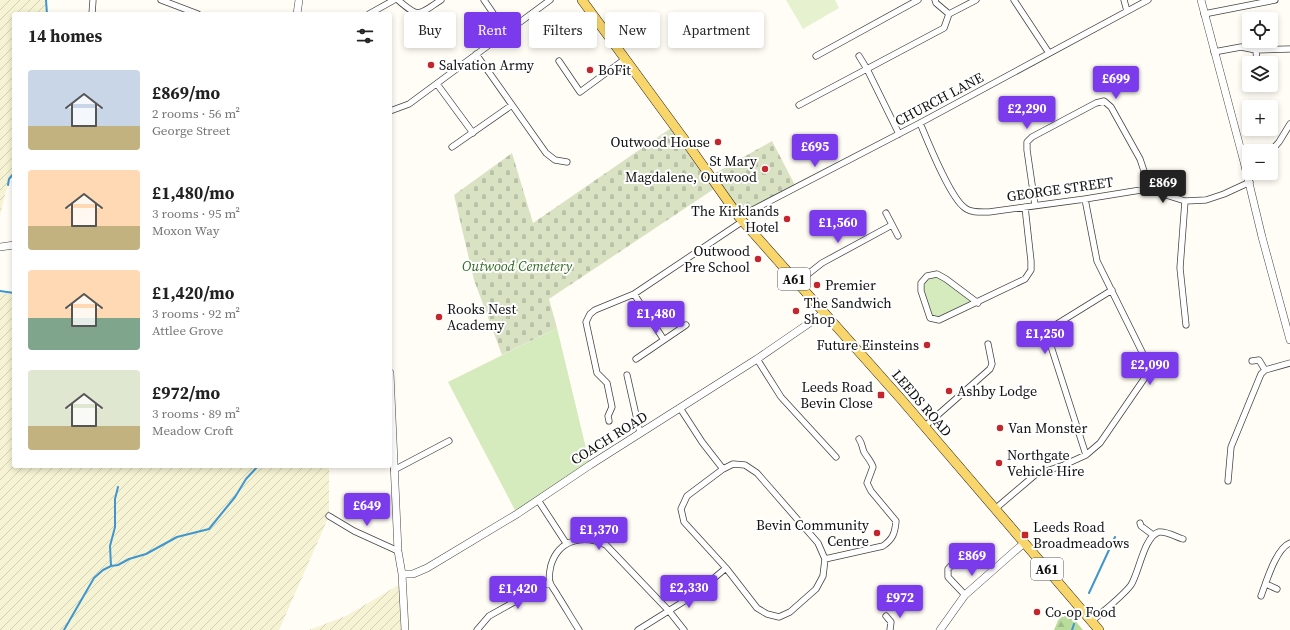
<!DOCTYPE html>
<meta charset="utf-8">
<style>
:root{--surface:#fff;--page:#f6f6f6;--text:#222;--muted:#767676;--accent:#7c3aed}
body{margin:0;font-family:"Source Serif 4",serif;background:var(--page);color:var(--text);height:100vh;display:flex;flex-direction:column;font-size:15px;white-space:nowrap}
*{box-sizing:border-box;margin:0}
p{font-size:13px;color:var(--muted)}
.icon{flex:none;width:22px;height:22px;fill:none;stroke:currentColor;stroke-width:2;stroke-linecap:round;stroke-linejoin:round}
.map{position:relative;flex:1;overflow:hidden}
.sheet{position:absolute;left:12px;top:12px;width:380px;height:456px;display:flex;flex-direction:column;background:var(--surface);border-radius:4px;box-shadow:0 2px 6px #0003}
.sheet>*{flex:none}
.hud{position:absolute;left:404px;top:12px;width:380px;height:36px;display:flex;gap:8px}
.buttons{position:absolute;left:1242px;top:12px;display:grid;gap:8px}
.buttons a{display:grid;place-items:center;width:36px;height:36px;border-radius:4px;background:var(--surface);box-shadow:0 2px 6px #0003;font-size:20px}
.price{position:absolute;translate:-50% -34px;padding:0 9px;border-radius:4px;background:var(--accent);color:#fff;font-size:13px;line-height:26px;filter:drop-shadow(0 1px 2px #0008)}
.price::after{content:'';position:absolute;left:50%;top:24px;width:12px;height:9px;margin-left:-6px;background:inherit;clip-path:polygon(0 0,100% 0,50% 100%)}
.price.current{background:#222;color:#fff}
ul{padding:0;list-style:none}
li{display:flex;align-items:center;gap:12px;height:100px;padding:0 16px}
li span{display:grid;place-items:center;flex:none;width:112px;height:80px;border-radius:4px;color:#555}
li>.icon{margin-inline-start:auto}
span .icon{width:48px;height:48px;fill:#fffc;stroke-width:1}
li b{font-size:17px}
h2{display:flex;justify-content:space-between;align-items:center;height:48px;padding:0 16px;font-size:17px}
.pill{padding:0 14px;border-radius:4px;background:var(--surface);box-shadow:0 2px 6px #0003;font-size:14px;line-height:36px}
.pill.current{background:var(--accent);color:#fff}
.map>svg:first-child{display:block}
</style>
<div class="map">
<svg width="1290" height="630" viewBox="0 0 1290 630">
<defs>
<pattern id="farmland-furrows" width="10" height="10" patternUnits="userSpaceOnUse"><rect width="10" height="10" fill="#f6f3d4"/><path d="M-1 1l2-2M0 10L10 0M9 11l2-2" fill="none" stroke="#d2cfb5"/></pattern>
<pattern id="forest-firs" width="22" height="20" patternUnits="userSpaceOnUse"><rect width="22" height="20" fill="#b9dc9c"/><path d="M5 1l3.5 6h-7zM16 11l3.5 6h-7z" fill="#9ebc85"/></pattern>
<pattern id="cemetery-stones" width="16" height="16" patternUnits="userSpaceOnUse"><rect width="16" height="16" fill="#d9e3c4"/><path d="M2 7V4a2 2 0 0 1 4 0v3zM10 15v-3a2 2 0 0 1 4 0v3z" fill="#b9c2a7"/></pattern>
</defs>
<rect width="100%" height="100%" fill="#fffdf5"/>
<path fill="url(#farmland-furrows)" d="M0,0H46L47,14H14V173L9,179L0,215Z
M0,293L14,294V466H329V516L279,630H0Z
M402,583L405,630H309L346,616Z"/>
<path fill="#d5ebbd" d="M937,274L978,303L939,320L930,318L921,283L927,276Z
M557,328L590,465L517,514L448,382Z"/>
<path fill="url(#forest-firs)" d="M1067,611L1083,630H1054L1060,616L1064,617Z"/>
<path fill="url(#cemetery-stones)" d="M674,126L710,176L772,141L796,187L739,217L717,187L549,299L557,328L502,355L474,280L454,195L512,153L533,223Z"/>
<path fill="#e6f2cf" d="M786,0H835L839,8L803,29Z"/>
<g fill="none" stroke-linecap="round" stroke-linejoin="round">
<path stroke="#3f96cf" stroke-width="2" d="M46,0L47,14
M8,185L9,179L14,173
M0,291L14,293
M111,566L110,546L115,527V499L118,487
M1089,593L1115,537
M64,630L94,578L103,570L111,566L118,565L129,559L146,554L177,537L209,529L235,497L246,479L258,466
M1072,630L1074,624"/>
<g stroke="#444" stroke-width="7">
<path id="minor" d="M161,0L198,14
M398,0C420,19 418,15 441,0
M484,0L506,32
M935,0L936,3L949,14
M1014,0L1049,53
M1124,0L1127,11
M92,14L93,0
M369,14L394,0
M949,14L976,0
M1204,14L1275,0
M1214,52L1241,47L1256,50
M476,54L546,153L555,160L567,162
M816,56L918,0
M859,56L867,69L899,134
M559,61L580,92L625,59
M1257,63L1256,50L1290,49
M437,84L473,133
M799,105L944,28L949,14
M390,111L409,104L550,0
M920,123C928,142 950,198 965,208C971,213 982,212 989,212L1085,199L1147,189L1185,201L1206,200L1224,194L1250,182
M452,147L512,105
M1271,151L1279,142L1290,124
M1185,201L1180,268L1186,325
M1035,205L1027,150V142L1032,137L1096,103L1104,101L1111,107L1140,159L1145,174L1147,189
M886,213L898,236
M739,217L920,123L1148,0
M798,282L822,263L892,225
M634,294L664,340
M978,303L946,279L937,274L927,276L921,283V291L930,318L939,320L1025,279L1031,270V261L1025,207
M636,359L686,325
M757,359L781,397L836,457
M1252,361L1259,360L1265,370
M627,375L640,433
M680,408L702,442L723,469
M609,421L608,416L612,407L607,383L597,373L586,322L590,314L595,310L634,294L743,221
M924,427L990,369L992,364L988,344
M1086,455L1048,337L1050,330L1057,324L1112,290
M733,464L745,465L757,473L818,543L825,559L823,576L816,589L790,612L779,617L767,614L757,608L726,568L684,522L681,509L687,496L723,469Z
M394,470L449,441
M1228,481L1231,447L1261,374L1265,370L1290,363
M538,500L566,543
M995,509L1035,475L1064,465L1086,455L1100,443L1144,379L1148,369L1146,360L1097,261L1085,199
M329,516L354,531L398,551
M1140,523L1141,526L1153,535
M825,559L883,546C893,539 895,533 896,521L871,491L867,483L873,467C871,461 867,457 864,452C862,447 862,443 859,439
M1266,584L1277,589
M965,595L948,577V569L969,547
M1261,596C1266,583 1276,548 1290,543
M886,616L891,622L890,630
M1092,621C1102,612 1123,596 1131,585C1139,573 1144,536 1159,532C1167,531 1176,537 1183,539
M477,630L489,616L550,582
M579,630C572,619 565,607 558,596C556,592 552,587 550,583C548,577 550,570 551,565C559,539 584,534 606,545L669,611L684,630
M638,630L694,595L726,568"/>
</g>
<g stroke="#444" stroke-width="8">
<path id="tertiary" d="M1201,0L1244,162L1262,237L1290,340
M297,14L299,0
M0,247L14,245
M390,373L398,551L402,574L405,630
M402,574H413L427,568L517,514L590,465L757,359L824,313
M940,630L965,595L1024,543"/>
</g>
<g stroke="#222" stroke-width="10">
<path id="primary" d="M582,0L689,146L739,217L901,399L1099,630"/>
</g>
<use href="#minor" stroke="#fff" stroke-width="5.5"/>
<use href="#tertiary" stroke="#fff" stroke-width="7"/>
<use href="#primary" stroke="#f9d66b" stroke-width="9"/>
</g>
<g fill="#c4262e" stroke="#fff" stroke-width="1.5">
<circle cx="431" cy="65" r="4"/>
<circle cx="590" cy="70" r="4"/>
<circle cx="718" cy="142" r="4"/>
<circle cx="765" cy="169" r="4"/>
<circle cx="787" cy="219" r="4"/>
<circle cx="758" cy="259" r="4"/>
<circle cx="817" cy="285" r="4"/>
<circle cx="796" cy="311" r="4"/>
<circle cx="439" cy="317" r="4"/>
<circle cx="927" cy="345" r="4"/>
<circle cx="949" cy="391" r="4"/>
<rect x="877" y="391" width="8" height="8" rx="2"/>
<circle cx="1000" cy="428" r="4"/>
<circle cx="999" cy="463" r="4"/>
<circle cx="877" cy="533" r="4"/>
<rect x="1021" y="531" width="8" height="8" rx="2"/>
<circle cx="1037" cy="612" r="4"/>
</g>
<g text-anchor="middle" stroke-width="4" stroke-linejoin="round" paint-order="stroke">
<g fill="#fff" stroke="#585858" stroke-width="1">
<rect x="778" y="268" width="32" height="22" rx="3"/>
<rect x="1031" y="558" width="32" height="22" rx="3"/>
</g>
<g font-size="13" font-weight="bold" fill="#111">
<text x="794" y="284">A61</text>
<text x="1047" y="574">A61</text>
</g>
<g font-size="14" fill="#111" stroke="#fff" text-anchor="start">
<text x="439" y="70">Salvation Army</text>
<text x="598" y="75">BoFit</text>
<text x="710" y="147" text-anchor="end">Outwood House</text>
<text x="757" y="166" text-anchor="end">St Mary<tspan x="757" dy="16">Magdalene, Outwood</tspan></text>
<text x="779" y="216" text-anchor="end">The Kirklands<tspan x="779" dy="16">Hotel</tspan></text>
<text x="750" y="256" text-anchor="end">Outwood<tspan x="750" dy="16">Pre School</tspan></text>
<text x="825" y="290">Premier</text>
<text x="804" y="308">The Sandwich<tspan x="804" dy="16">Shop</tspan></text>
<text x="447" y="314">Rooks Nest<tspan x="447" dy="16">Academy</tspan></text>
<text x="919" y="350" text-anchor="end">Future Einsteins</text>
<text x="873" y="392" text-anchor="end">Leeds Road<tspan x="873" dy="16">Bevin Close</tspan></text>
<text x="957" y="396">Ashby Lodge</text>
<text x="1008" y="433">Van Monster</text>
<text x="1007" y="460">Northgate<tspan x="1007" dy="16">Vehicle Hire</tspan></text>
<text x="869" y="530" text-anchor="end">Bevin Community<tspan x="869" dy="16">Centre</tspan></text>
<text x="1033" y="532">Leeds Road<tspan x="1033" dy="16">Broadmeadows</tspan></text>
<text x="1045" y="617">Co-op Food</text>
</g>
<g font-size="14" fill="#111" stroke="#fff">
<text transform="translate(939 99) rotate(-28)" y="5">CHURCH LANE</text>
<text transform="translate(1060 189) rotate(-8)" y="5">GEORGE STREET</text>
<text transform="translate(922 403) rotate(49)" y="5">LEEDS ROAD</text>
<text transform="translate(609 438) rotate(-32)" y="5">COACH ROAD</text>
</g>
<g font-size="14" font-style="italic" fill="#2f6b1f" stroke="#fff">
<text x="517" y="271">Outwood Cemetery</text>
</g>
</g>
</svg>
<div class="buttons">
<a><svg class="icon" aria-label="locate" viewBox="0 0 24 24"><circle cx="12" cy="12" r="6"/><path d="M12 2v4M12 18v4M2 12h4M18 12h4"/></svg></a>
<a><svg class="icon" aria-label="layers" viewBox="0 0 24 24"><path d="M12 4l9 5-9 5-9-5zM3 14l9 5 9-5"/></svg></a>
<a>+</a>
<a>−</a>
</div>
<b class="price" style="left:1116px;top:100px">£699</b>
<b class="price" style="left:1027px;top:130px">£2,290</b>
<b class="price" style="left:815px;top:168px">£695</b>
<b class="price current" style="left:1163px;top:204px">£869</b>
<b class="price" style="left:838px;top:244px">£1,560</b>
<b class="price" style="left:656px;top:335px">£1,480</b>
<b class="price" style="left:1045px;top:355px">£1,250</b>
<b class="price" style="left:1150px;top:386px">£2,090</b>
<b class="price" style="left:367px;top:527px">£649</b>
<b class="price" style="left:599px;top:551px">£1,370</b>
<b class="price" style="left:972px;top:577px">£869</b>
<b class="price" style="left:689px;top:609px">£2,330</b>
<b class="price" style="left:518px;top:610px">£1,420</b>
<b class="price" style="left:900px;top:619px">£972</b>
<div class="hud">
<a class="pill">Buy</a>
<a class="pill current">Rent</a>
<a class="pill">Filters</a>
<a class="pill">New</a>
<a class="pill">Apartment</a>
</div>
<section class="sheet">
<h2>14 homes<svg class="icon" aria-label="filters" viewBox="0 0 24 24"><path d="M4 7h16M4 17h16"/><circle cx="9" cy="7" r="2"/><circle cx="15" cy="17" r="2"/></svg></h2>
<ul>
<li><span style="background:linear-gradient(#c9d6e8 70%,#c2b280 0)"><svg class="icon" aria-label="home" viewBox="0 0 24 24"><path d="M3 11l9-7 9 7M6 9v11h12V9"/></svg></span><div><b>£869/mo</b><p>2 rooms · 56 m²</p><p>George Street</p></div></li>
<li><span style="background:linear-gradient(#ffd9b3 70%,#c2b280 0)"><svg class="icon" aria-label="home" viewBox="0 0 24 24"><path d="M3 11l9-7 9 7M6 9v11h12V9"/></svg></span><div><b>£1,480/mo</b><p>3 rooms · 95 m²</p><p>Moxon Way</p></div></li>
<li><span style="background:linear-gradient(#ffd9b3 60%,#7fa58c 0)"><svg class="icon" aria-label="home" viewBox="0 0 24 24"><path d="M3 11l9-7 9 7M6 9v11h12V9"/></svg></span><div><b>£1,420/mo</b><p>3 rooms · 92 m²</p><p>Attlee Grove</p></div></li>
<li><span style="background:linear-gradient(#dfe7d0 70%,#c2b280 0)"><svg class="icon" aria-label="home" viewBox="0 0 24 24"><path d="M3 11l9-7 9 7M6 9v11h12V9"/></svg></span><div><b>£972/mo</b><p>3 rooms · 89 m²</p><p>Meadow Croft</p></div></li>
</ul>
</section>
</div>
